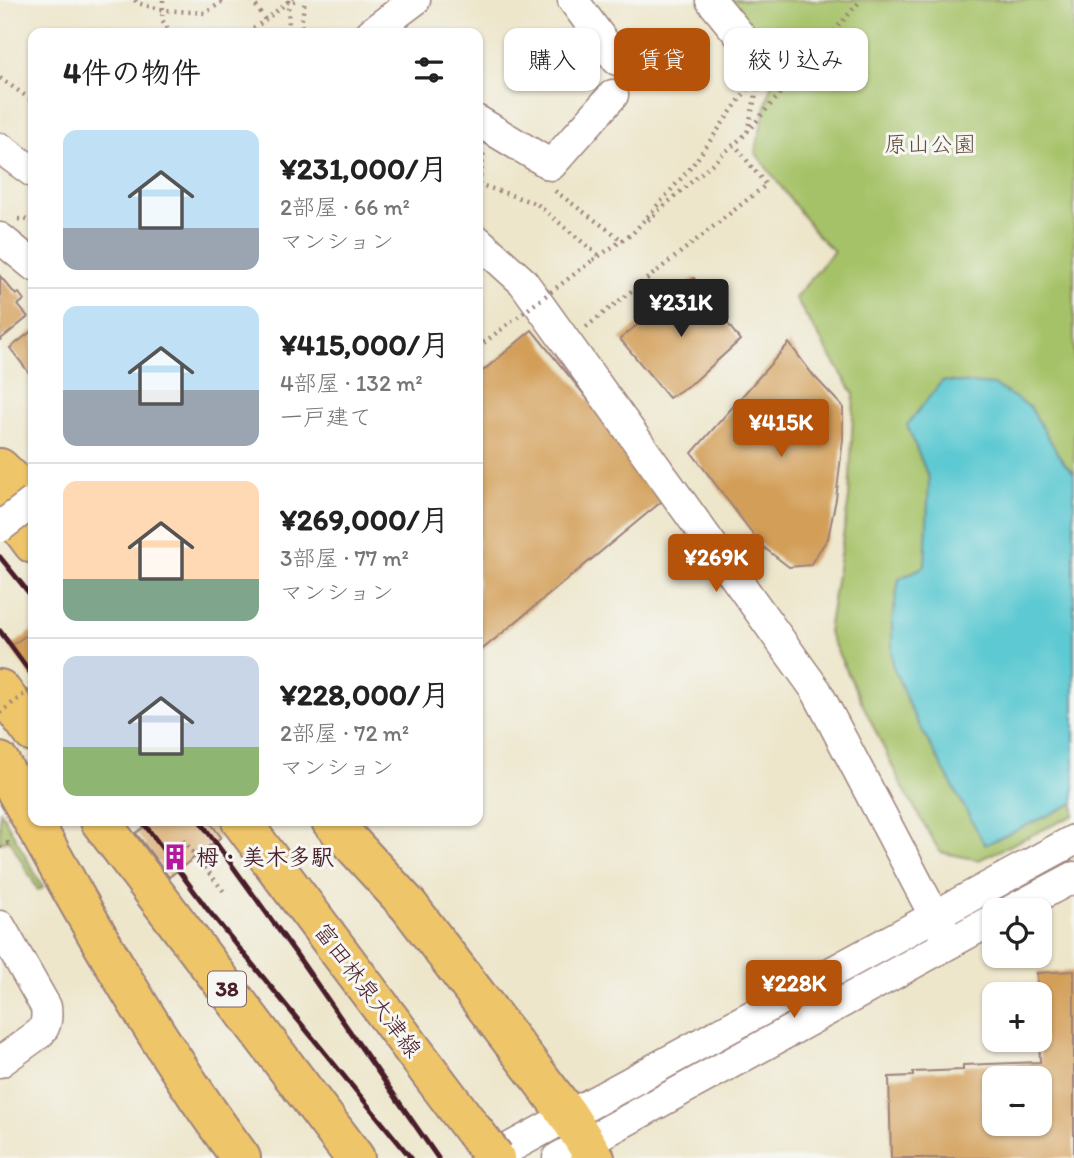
<!DOCTYPE html>
<html lang="ja">
<meta charset="utf-8">
<style>
:root{--surface:#fff;--page:#f6f6f6;--text:#222;--muted:#767676;--line:#e0e0e0;--accent:#b45309}
body{margin:0;font-family:Itim,"Klee One",sans-serif;background:var(--page);color:var(--text);height:100vh;display:flex;flex-direction:column;font-size:26px;white-space:nowrap}
*{box-sizing:border-box;margin:0}
p{font-size:23px;color:var(--muted)}
.icon{flex:none;width:38px;height:38px;fill:none;stroke:currentColor;stroke-width:2;stroke-linecap:round;stroke-linejoin:round}
.map{position:relative;flex:1;overflow:hidden}
.sheet{position:absolute;left:28px;top:28px;width:455px;height:798px;display:flex;flex-direction:column;background:var(--surface);border-radius:14px;box-shadow:0 2px 5px #0004}
.sheet>*{flex:none}
.top-card{position:absolute;left:504px;top:28px;width:464px;height:63px;display:flex;gap:14px}
.controls{position:absolute;left:982px;top:898px;display:grid;gap:14px}
.controls a{display:grid;place-items:center;width:70px;height:70px;border-radius:14px;background:var(--surface);box-shadow:0 2px 5px #0004;font-size:35px}
.price{position:absolute;translate:-50% -60px;padding:0 16px;border-radius:7px;background:var(--accent);color:#fff;font-size:23px;line-height:46px;filter:drop-shadow(0 2px 4px #0008)}
.price::after{content:'';position:absolute;left:50%;top:42px;width:21px;height:16px;margin-left:-10px;background:inherit;clip-path:polygon(0 0,100% 0,50% 100%)}
.price.selected{background:#222;color:#fff}
ul{padding:0;list-style:none}
li{display:flex;align-items:center;gap:21px;height:175px;padding:0 35px}
li+li{border-top:2px solid var(--line)}
li span{display:grid;place-items:center;flex:none;width:196px;height:140px;border-radius:14px;color:#555}
li>.icon{margin-inline-start:auto}
span .icon{width:84px;height:84px;fill:#fffc;stroke-width:1}
li b{font-size:30px}
h2{display:flex;justify-content:space-between;align-items:center;height:84px;padding:0 35px;font-size:30px}
.chip{padding:0 24px;border-radius:14px;background:var(--surface);box-shadow:0 2px 5px #0004;font-size:24px;line-height:63px}
.chip.selected{background:var(--accent);color:#fff}
.map>svg:first-child{display:block}
</style>
<div class="map">
<svg width="1074" height="1158" viewBox="0 0 1074 1158">
<rect width="100%" height="100%" fill="#f6f6f2"/>
<filter id="ink" filterUnits="userSpaceOnUse"><feTurbulence type="fractalNoise" baseFrequency=".0143" numOctaves="2"/><feDisplacementMap in="SourceGraphic" scale="14" xChannelSelector="R" yChannelSelector="G"/><feConvolveMatrix kernelMatrix="1 2 1 2 8 2 1 2 1" color-interpolation-filters="sRGB"/></filter>
<filter id="wash" filterUnits="userSpaceOnUse"><feTurbulence type="fractalNoise" baseFrequency=".00686" numOctaves="4" result="noise"/><feDisplacementMap in="SourceGraphic" scale="28" xChannelSelector="R" yChannelSelector="G"/><feGaussianBlur stdDeviation="1.57" result="paint"/><feColorMatrix in="noise" values="0 0 0 0 0 0 0 0 0 0 0 0 0 0 0 0 0 1.4 0 .05"/><feComposite in="paint" operator="in"/></filter>
<g filter="url(#wash)">
<rect width="100%" height="100%" fill="#ede6cb"/>
<path fill="#a6c268" stroke="#78704a" stroke-width="2" d="M725,0H1074V815L979,860L940,852L901,784L828,632L849,498L854,394L795,298L834,251L818,236L755,152L777,59Z
M0,810L43,888L38,890L9,839L0,843Z"/>
<path fill="#5dc9d2" stroke="#54747e" stroke-width="2" d="M942,381L994,385L1030,407L1063,462L1074,473V803L985,845L911,710L892,664V621L899,579L925,566L929,479L907,425Z"/>
<g id="blocks">
<path fill="#d39f59" fill-rule="evenodd" d="M0,276L16,295L19,293L24,300L18,305L28,317L0,340Z
M694,278L740,340L695,381L669,398L620,339Z
M33,330V378L10,348Z
M532,330L667,497L478,653V375Z
M789,343L813,375L843,407V439L836,499L828,538L810,565L789,567L762,546L692,453Z
M33,630V679L10,647Z
M140,821H209L221,837L169,877L136,833L144,827Z
M1074,971V1158H891L889,1077L913,1076V1072L963,1070V1065L1040,1062L1037,973ZM994,1078H1040V1124H994Z"/>
</g>
</g>
<g filter="url(#ink)">
<use href="#blocks" fill-opacity="0" stroke="#9c827b" stroke-width="2"/>
<g fill="none" stroke-linecap="round" stroke-linejoin="round">
<g stroke="#9c827b" stroke-width="33">
<path id="minor" d="M573,0L617,60
M711,0L764,65
M371,33L415,0
M478,121L551,165L613,95
M0,148L33,172
M0,238L33,265
M478,241L523,282L816,690L934,915L951,942
M1012,910L1074,877
M0,926L46,1007C47,1017 47,1025 40,1033L0,1062
M491,1158L1074,840
M558,1158L994,919"/>
</g>
<g stroke="#9c827b" stroke-width="42">
<path id="major" d="M0,468L33,500
M0,500L33,544
M0,689L33,733
M0,762C75,897 149,1034 241,1158
M100,821L355,1158
M241,821L473,1130
M331,821L409,906L568,1115L595,1158"/>
</g>
<path stroke="#9c827b" stroke-width="4.5" stroke-dasharray="2 5" stroke-linecap="butt" d="M135,0L137,3L163,10L205,13L225,0
M163,0L162,20L171,33
M252,0L266,21
M288,0V2L298,0
M248,33L288,2L289,33
M304,33L301,24L305,0
M0,78L33,101
M747,132L861,0
M478,184L537,204L598,255
M479,184L484,154
M555,191L622,240
M18,219L29,220L33,223
M648,220L747,133L757,89
M593,260L632,234L692,166L750,85
M586,327L766,185L735,145
M183,840L225,893
M0,847L8,843L10,847"/>
<use href="#minor" stroke="#fff" stroke-width="30"/>
<use href="#major" stroke="#eec569" stroke-width="38"/>
<path stroke="#4a1f2b" stroke-width="5" d="M0,557L33,598
M0,631L33,676
M142,821L208,910L411,1158
M200,821L294,951L438,1158"/>
<g stroke="#9c827b" stroke-width="33" stroke-linecap="butt">
<path id="minor-bridge" d="M0,527L33,502"/>
</g>
<g stroke="#9c827b" stroke-width="42" stroke-linecap="butt">
<path id="major-bridge" d="M473,1130L495,1158"/>
</g>
<path stroke="#9c827b" stroke-width="4.5" stroke-dasharray="2 5" stroke-linecap="butt" d="M478,347L593,260
M0,713L33,687"/>
<use href="#minor-bridge" stroke="#fff" stroke-width="30"/>
<use href="#major-bridge" stroke="#eec569" stroke-width="38"/>
</g>
</g>
<defs>
<g id="building-bare" transform="scale(2.1)"><path d="M-4-6H4V6H1V3H-1V6H-4ZM-2.5-4.3h1.7v1.8h-1.7ZM.8-4.3h1.7v1.8H.8ZM-2.5-1h1.7V.8h-1.7ZM.8-1h1.7V.8H.8Z" fill="#b5179e" stroke="#f6f6f2" stroke-width="2.5" paint-order="stroke"/></g>
</defs>
<g fill-rule="evenodd">
<use href="#building-bare" x="175" y="857"/>
</g>
<g text-anchor="middle" stroke-width="6" stroke-linejoin="round" paint-order="stroke">
<rect fill="#f6f6f2" stroke="#7e6067" stroke-width="2" x="208" y="971.5" width="38" height="35" rx="5"/>
<g font-size="21" font-weight="bold" fill="#4a1f2b">
<text x="227" y="996">38</text>
</g>
<g font-size="23" fill="#66503d" stroke="#f6f6f2">
<text x="930" y="152">原山公園</text>
</g>
<g font-size="23" font-weight="bold" fill="#4a1f2b" stroke="#f6f6f2" text-anchor="start">
<text x="196" y="865">栂・美木多駅</text>
</g>
<g font-size="23" fill="#4a1f2b" stroke="#f6f6f2">
<text transform="translate(368 990) rotate(53)" y="8">富田林泉大津線</text>
</g>
</g>
</svg>
<div class="controls">
<a><svg class="icon" aria-label="locate" viewBox="0 0 24 24"><circle cx="12" cy="12" r="6"/><path d="M12 2v4M12 18v4M2 12h4M18 12h4"/></svg></a>
<a>+</a>
<a>−</a>
</div>
<b class="price selected" style="left:681px;top:339px">¥231K</b>
<b class="price" style="left:781px;top:459px">¥415K</b>
<b class="price" style="left:716px;top:594px">¥269K</b>
<b class="price" style="left:794px;top:1020px">¥228K</b>
<div class="top-card">
<a class="chip">購入</a>
<a class="chip selected">賃貸</a>
<a class="chip">絞り込み</a>
</div>
<section class="sheet">
<h2>4件の物件<svg class="icon" aria-label="filters" viewBox="0 0 24 24"><path d="M4 7h16M4 17h16"/><circle cx="9" cy="7" r="2"/><circle cx="15" cy="17" r="2"/></svg></h2>
<ul>
<li><span style="background:linear-gradient(#bfe0f5 70%,#9aa5b1 0)"><svg class="icon" aria-label="home" viewBox="0 0 24 24"><path d="M3 11l9-7 9 7M6 9v11h12V9"/></svg></span><div><b>¥231,000/月</b><p>2部屋 · 66 m²</p><p>マンション</p></div></li>
<li><span style="background:linear-gradient(#bfe0f5 60%,#9aa5b1 0)"><svg class="icon" aria-label="home" viewBox="0 0 24 24"><path d="M3 11l9-7 9 7M6 9v11h12V9"/></svg></span><div><b>¥415,000/月</b><p>4部屋 · 132 m²</p><p>一戸建て</p></div></li>
<li><span style="background:linear-gradient(#ffd9b3 70%,#7fa58c 0)"><svg class="icon" aria-label="home" viewBox="0 0 24 24"><path d="M3 11l9-7 9 7M6 9v11h12V9"/></svg></span><div><b>¥269,000/月</b><p>3部屋 · 77 m²</p><p>マンション</p></div></li>
<li><span style="background:linear-gradient(#c9d6e8 65%,#8fb573 0)"><svg class="icon" aria-label="home" viewBox="0 0 24 24"><path d="M3 11l9-7 9 7M6 9v11h12V9"/></svg></span><div><b>¥228,000/月</b><p>2部屋 · 72 m²</p><p>マンション</p></div></li>
</ul>
</section>
</div>
